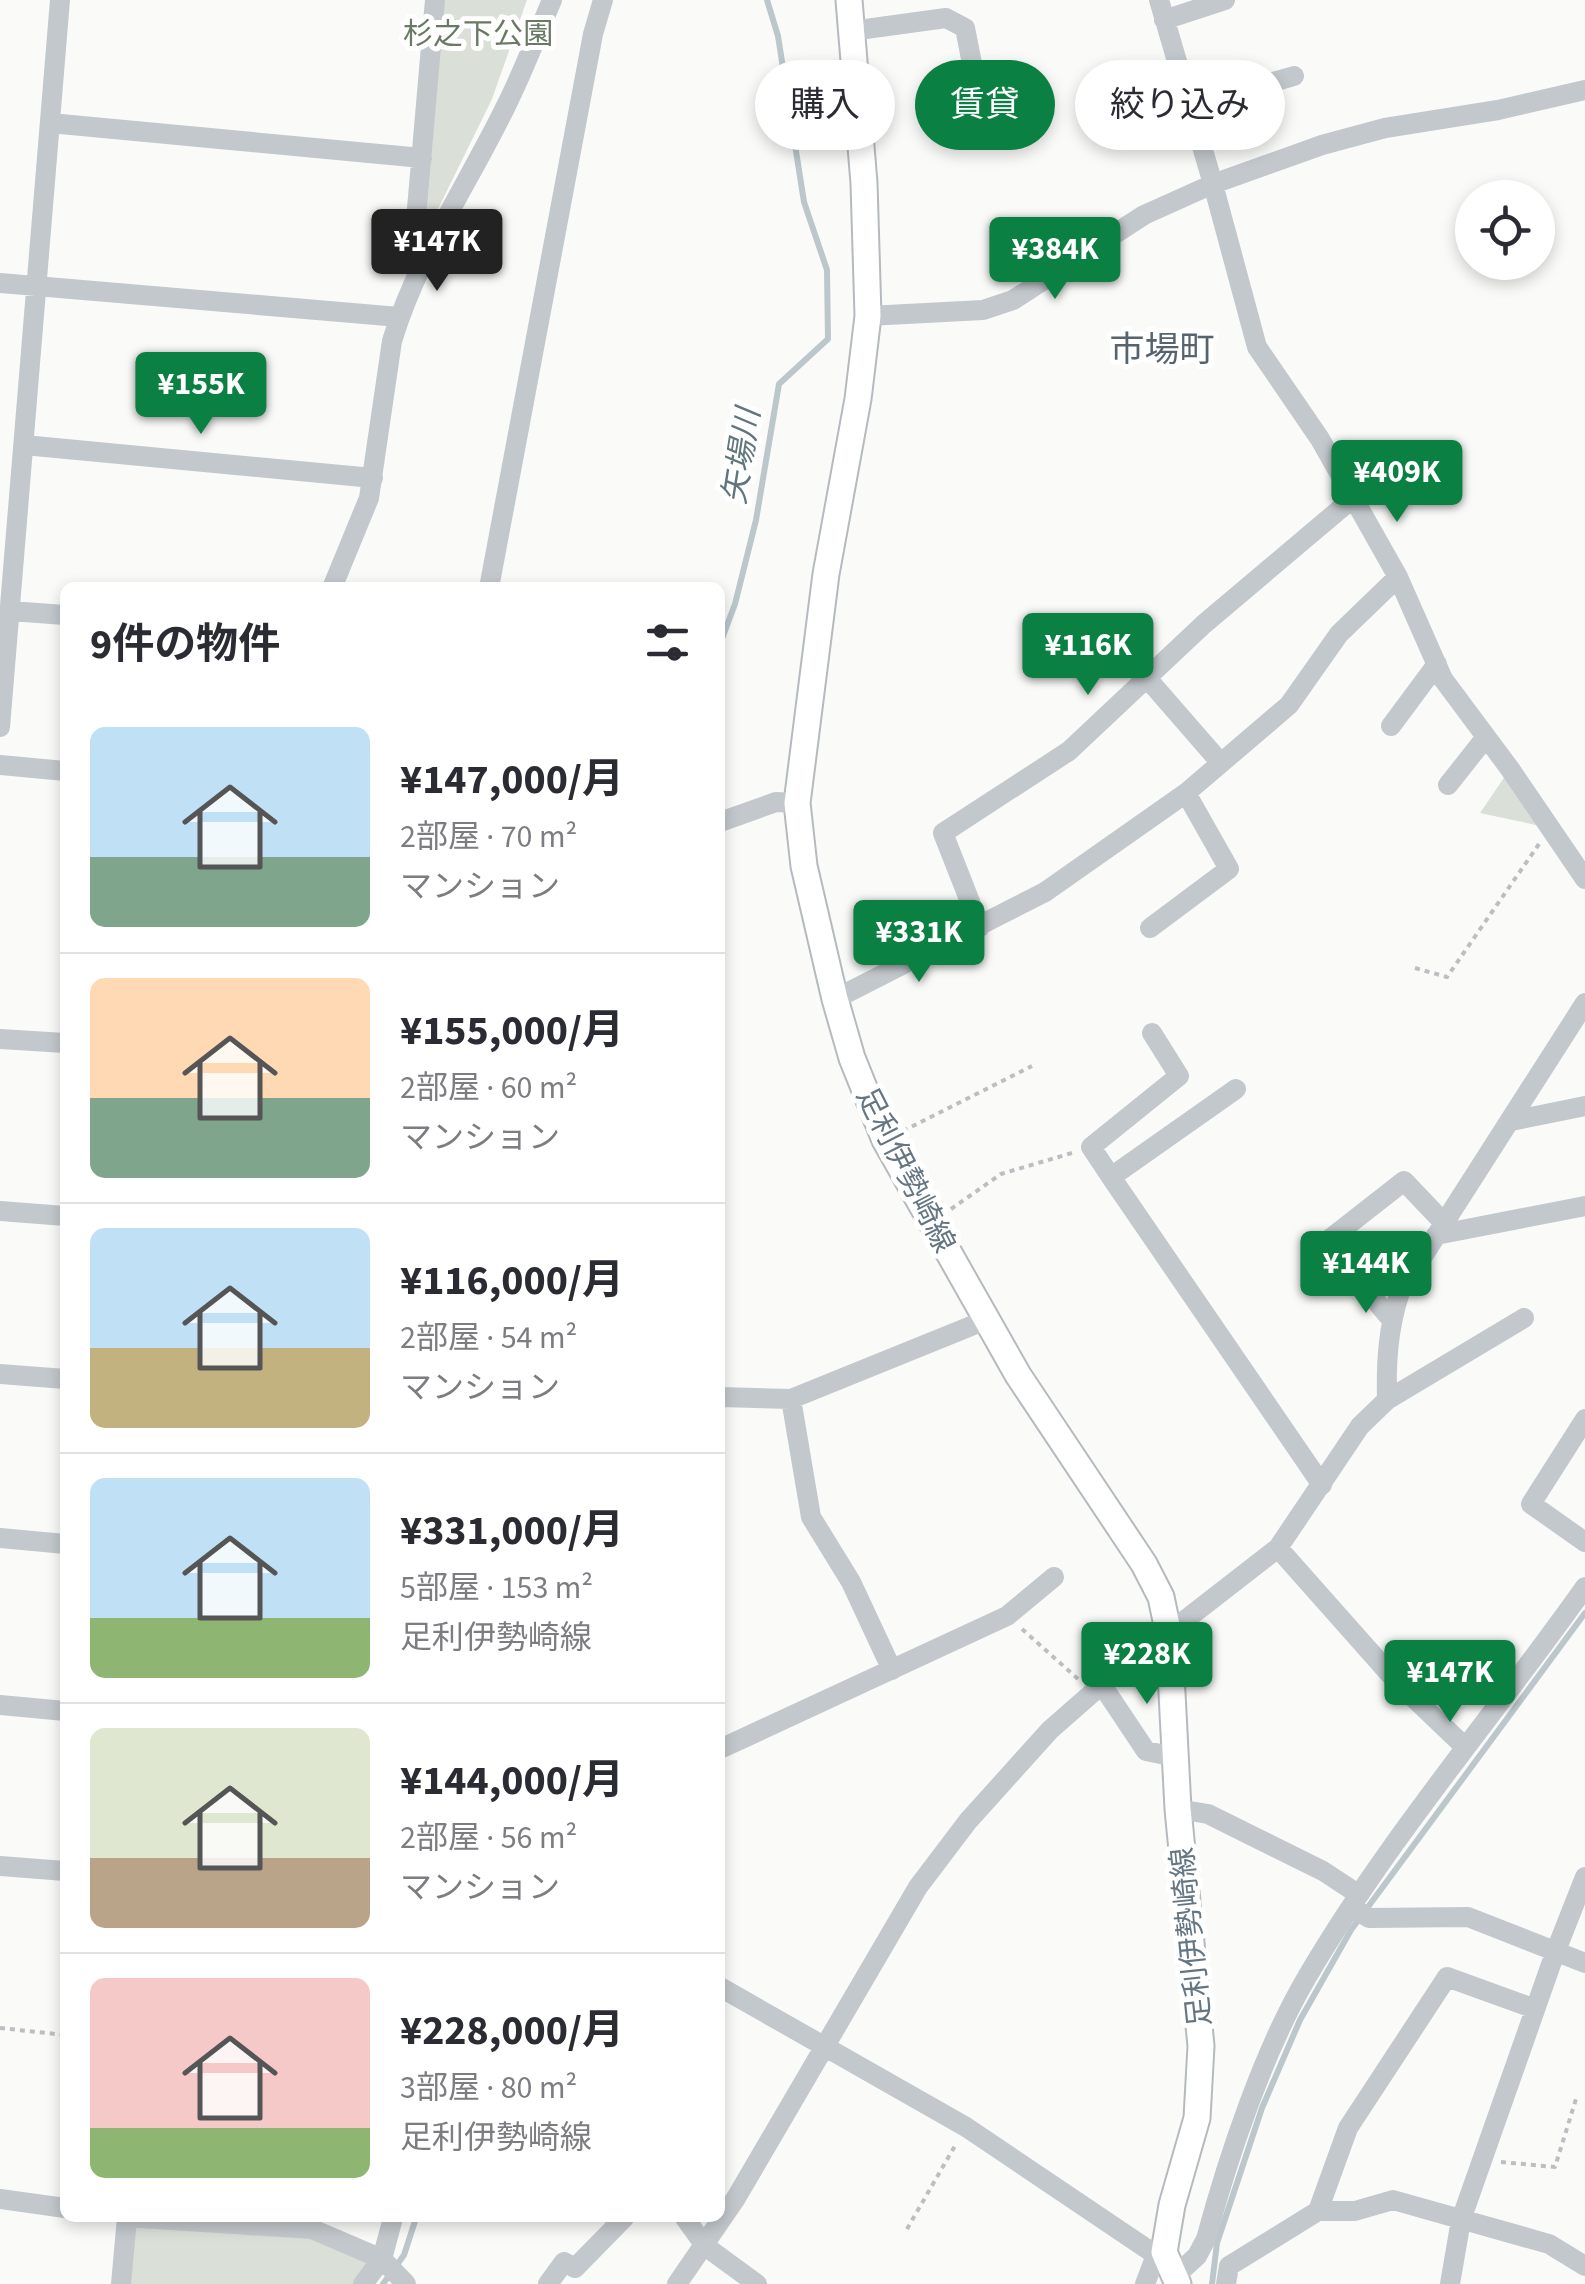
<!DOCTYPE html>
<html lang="ja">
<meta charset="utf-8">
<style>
:root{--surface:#fff;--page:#f2f2f3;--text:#2b2b33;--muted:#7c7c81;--line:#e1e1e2;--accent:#0b8043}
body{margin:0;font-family:"Source Sans 3","Noto Sans JP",sans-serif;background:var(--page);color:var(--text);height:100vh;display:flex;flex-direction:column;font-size:38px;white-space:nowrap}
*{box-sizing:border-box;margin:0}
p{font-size:32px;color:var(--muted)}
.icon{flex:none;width:55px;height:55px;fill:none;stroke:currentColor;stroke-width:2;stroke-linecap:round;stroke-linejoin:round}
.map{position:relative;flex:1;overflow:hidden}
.side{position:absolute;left:60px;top:582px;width:665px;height:1640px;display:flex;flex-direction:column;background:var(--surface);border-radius:15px;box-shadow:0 5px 15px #0003}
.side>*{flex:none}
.guide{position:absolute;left:755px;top:60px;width:680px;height:90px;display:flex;gap:20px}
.tools{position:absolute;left:1455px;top:180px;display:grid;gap:20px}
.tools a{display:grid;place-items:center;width:100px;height:100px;border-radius:50%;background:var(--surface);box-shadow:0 5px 15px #0003;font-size:50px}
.price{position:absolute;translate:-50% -85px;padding:0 22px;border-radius:10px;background:var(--accent);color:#fff;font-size:32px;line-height:65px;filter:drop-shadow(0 2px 5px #0008)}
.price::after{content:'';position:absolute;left:50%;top:60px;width:30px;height:22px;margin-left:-15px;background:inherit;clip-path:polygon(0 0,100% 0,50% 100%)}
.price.active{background:#222;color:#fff}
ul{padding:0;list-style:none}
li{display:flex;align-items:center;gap:30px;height:250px;padding:0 30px}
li+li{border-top:2px solid var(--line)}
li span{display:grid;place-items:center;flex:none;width:280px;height:200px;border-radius:15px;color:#555}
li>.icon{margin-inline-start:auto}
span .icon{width:120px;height:120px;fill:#fffc;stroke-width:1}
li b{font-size:42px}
h2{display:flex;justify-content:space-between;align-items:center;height:120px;padding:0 30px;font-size:42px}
.tag{padding:0 35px;border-radius:45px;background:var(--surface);box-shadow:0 5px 15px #0003;font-size:35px;line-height:90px}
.tag.active{background:var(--accent);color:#fff}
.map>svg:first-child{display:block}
</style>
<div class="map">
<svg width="1585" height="2284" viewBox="0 0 1585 2284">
<rect width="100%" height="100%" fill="#fafaf8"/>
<path fill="#dadfd7" d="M444,0H527L492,99L438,209L427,210Z
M1510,769L1550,828L1480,813Z
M127,2218L312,2229L382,2259L363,2284H121Z"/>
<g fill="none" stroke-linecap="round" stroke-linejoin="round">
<path stroke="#bbc7cb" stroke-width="6" d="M720,644L735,604L756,520L779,384L828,339L827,270L804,202L778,36L767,0
M383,2284L404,2255L416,2218
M1212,2284L1217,2243L1262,2108L1300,2020L1351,1930L1585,1613"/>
<g stroke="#b5babe" stroke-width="29">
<path id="major" d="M849,0L864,183L868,316L858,399L826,574L797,803L804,866L835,999L852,1058L885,1140L1018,1375L1144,1564L1161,1597L1169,1635L1178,1809L1201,2046L1197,2118L1172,2205L1164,2252L1178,2284"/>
</g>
<path stroke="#bbbfc2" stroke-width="4" stroke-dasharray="5 5" stroke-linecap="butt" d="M1415,968L1447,977L1539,844
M903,1131L1032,1066
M951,1209L1001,1174L1072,1153
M1022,1629L1078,1679
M0,2028L65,2035
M1501,2162L1555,2167L1576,2099
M907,2229L956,2144"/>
<path stroke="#c3c8cc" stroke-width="20" d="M1159,0L1213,184L1257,347L1320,439L1398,577L1443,679L1510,769L1585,879
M1164,20L1225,0
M851,31L946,18L965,28L976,84
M1190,106L1294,76
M50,123L422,158
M430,249L419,233L416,220L435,0
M0,283L399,317
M868,316L983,310L1013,300L1144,215L1213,184L1322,145L1385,128L1498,110L1585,90
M24,445L373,478
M332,588L369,498L392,341C417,258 468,184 506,106C523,72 537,35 552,0
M489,588L593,34L603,0
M10,611L65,615
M1146,677L1220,762
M1391,726L1437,664
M0,727L60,0
M0,765L65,771
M1448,785L1486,737
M720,822L776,802L797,803
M980,927L943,833L1069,751L1204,624L1352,499
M1150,928L1229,869L1186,793
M835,999L1045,892L1186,793L1289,705L1339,634L1398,577
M0,1039L65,1043
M1236,1089L1111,1177L1322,1485
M1511,1121L1585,1106
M1111,1177L1091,1147L1179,1076L1152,1033
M0,1211L65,1216
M1436,1235L1585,1206
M1391,1319L1326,1242L1404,1181L1444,1223
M0,1374L65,1379
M720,1397L791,1399L986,1320
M791,1399L811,1517L851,1582L892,1670
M1387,1400L1524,1318
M1585,1419L1531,1504L1585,1542
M0,1538L65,1544
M1278,1548L1396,1681L1465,1747
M1102,1685L1146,1751L1175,1757
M0,1705L65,1711
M720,1749L1007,1616L1054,1577
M1178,1809L1208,1814L1323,1871L1358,1894
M0,1866L65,1871
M1351,1907L1369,1918L1468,1917L1585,1963
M720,1987L966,2127L1156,2255
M0,2199L65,2208
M1318,2211L1348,2128L1447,1977L1535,2009
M140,2218L312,2229L382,2259L406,2284
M685,2218L705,2246L757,2284
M1175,2276L1197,2256L1206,2239C1228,2157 1264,2050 1307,1977C1388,1839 1493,1717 1585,1587
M121,2284L127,2218
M363,2284L382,2259L393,2218
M548,2284L564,2262L575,2268L624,2218
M677,2284L736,2198L918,1887L968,1821L1050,1730L1099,1687L1278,1548L1360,1426L1387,1400C1386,1362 1388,1328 1400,1292L1585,1003
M1145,2284L1156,2255L1164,2252
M1226,2284L1229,2266L1318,2211H1355L1393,2200L1549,2244L1585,2266
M1450,2284L1461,2220L1555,1953L1585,1877"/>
<use href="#major" stroke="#fff" stroke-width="25"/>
</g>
<g text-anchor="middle" stroke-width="10" stroke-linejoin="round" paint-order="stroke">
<g font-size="30" fill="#687a64" stroke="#fff">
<text x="478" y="44">杉之下公園</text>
</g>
<g font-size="30" fill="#657683" stroke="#fff">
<text transform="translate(906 1170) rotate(63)" y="10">足利伊勢崎線</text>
<text transform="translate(1191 1937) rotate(-96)" y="10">足利伊勢崎線</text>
</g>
<g font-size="32" font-style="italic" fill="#60757c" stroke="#fff">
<text transform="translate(741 456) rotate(-81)" y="11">矢場川</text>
</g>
<g font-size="35" fill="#57646e" stroke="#fff">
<text x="1162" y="361">市場町</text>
</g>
</g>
</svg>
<div class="tools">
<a><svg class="icon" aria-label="locate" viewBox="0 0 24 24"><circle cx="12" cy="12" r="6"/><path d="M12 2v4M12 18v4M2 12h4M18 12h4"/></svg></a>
</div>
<b class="price active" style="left:437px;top:294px">¥147K</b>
<b class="price" style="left:1055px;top:302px">¥384K</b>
<b class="price" style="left:201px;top:437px">¥155K</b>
<b class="price" style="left:1397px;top:525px">¥409K</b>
<b class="price" style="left:1088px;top:698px">¥116K</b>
<b class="price" style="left:919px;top:985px">¥331K</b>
<b class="price" style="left:1366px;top:1316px">¥144K</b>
<b class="price" style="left:1147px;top:1707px">¥228K</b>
<b class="price" style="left:1450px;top:1725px">¥147K</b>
<div class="guide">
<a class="tag">購入</a>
<a class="tag active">賃貸</a>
<a class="tag">絞り込み</a>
</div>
<section class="side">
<h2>9件の物件<svg class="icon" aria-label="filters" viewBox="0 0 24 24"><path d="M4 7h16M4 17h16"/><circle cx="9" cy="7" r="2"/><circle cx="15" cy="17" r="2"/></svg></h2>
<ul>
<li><span style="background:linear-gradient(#bfe0f5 65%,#7fa58c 0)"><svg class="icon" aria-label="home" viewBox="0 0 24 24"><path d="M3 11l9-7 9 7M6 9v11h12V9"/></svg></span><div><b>¥147,000/月</b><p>2部屋 · 70 m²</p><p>マンション</p></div></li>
<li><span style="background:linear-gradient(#ffd9b3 60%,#7fa58c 0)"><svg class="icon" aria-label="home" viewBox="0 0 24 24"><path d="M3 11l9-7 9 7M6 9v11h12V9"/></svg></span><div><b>¥155,000/月</b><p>2部屋 · 60 m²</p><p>マンション</p></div></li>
<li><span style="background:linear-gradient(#bfe0f5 60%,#c2b280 0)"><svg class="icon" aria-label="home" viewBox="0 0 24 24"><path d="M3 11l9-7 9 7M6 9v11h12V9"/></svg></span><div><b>¥116,000/月</b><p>2部屋 · 54 m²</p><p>マンション</p></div></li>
<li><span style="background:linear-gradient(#bfe0f5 70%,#8fb573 0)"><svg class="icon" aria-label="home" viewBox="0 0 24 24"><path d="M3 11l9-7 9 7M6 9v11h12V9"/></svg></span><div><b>¥331,000/月</b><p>5部屋 · 153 m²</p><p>足利伊勢崎線</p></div></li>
<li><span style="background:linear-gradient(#dfe7d0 65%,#b9a48a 0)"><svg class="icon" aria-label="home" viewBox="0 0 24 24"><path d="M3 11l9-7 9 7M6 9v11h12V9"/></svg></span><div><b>¥144,000/月</b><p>2部屋 · 56 m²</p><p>マンション</p></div></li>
<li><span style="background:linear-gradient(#f6c9c9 75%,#8fb573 0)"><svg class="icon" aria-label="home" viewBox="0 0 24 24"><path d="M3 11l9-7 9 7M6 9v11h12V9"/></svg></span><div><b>¥228,000/月</b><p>3部屋 · 80 m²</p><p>足利伊勢崎線</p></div></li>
</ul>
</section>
</div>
